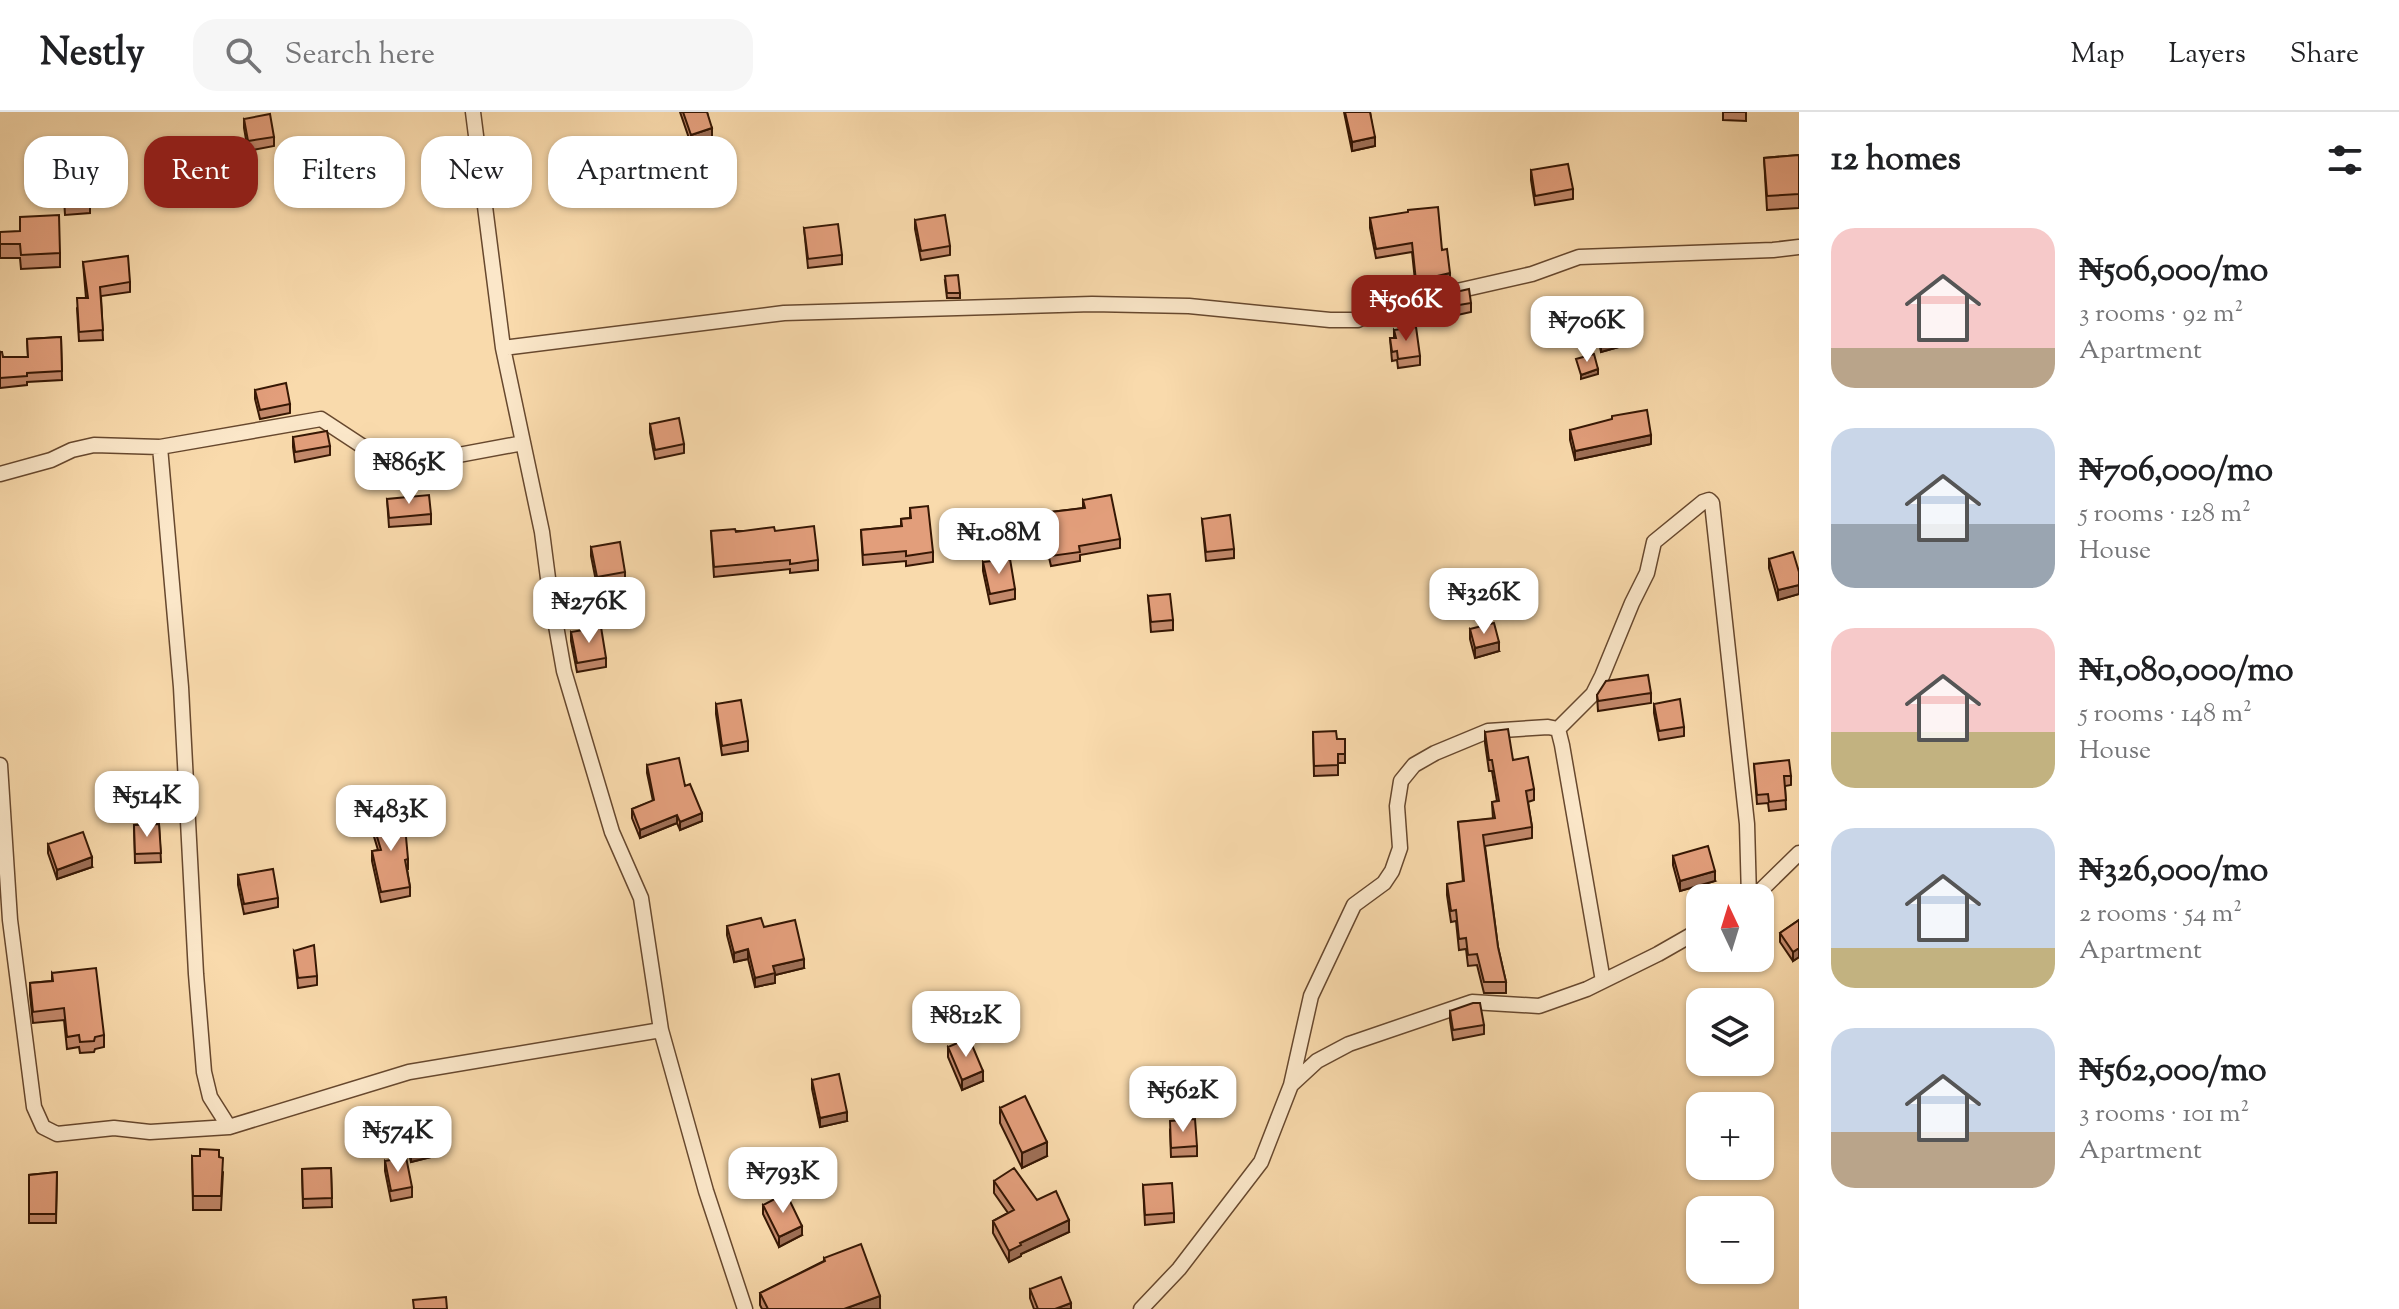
<!DOCTYPE html>
<meta charset="utf-8">
<style>
:root{--surface:#fff;--page:#f6f6f6;--text:#202124;--muted:#757577;--line:#e0e0e0;--accent:#8f2418}
body{margin:0;font-family:"Sorts Mill Goudy",serif;background:var(--page);color:var(--text);height:100vh;display:flex;flex-direction:column;font-size:30px;white-space:nowrap}
*{box-sizing:border-box;margin:0}
p{font-size:26px;color:var(--muted)}
.icon{flex:none;width:44px;height:44px;fill:none;stroke:currentColor;stroke-width:2;stroke-linecap:round;stroke-linejoin:round}
.map{position:relative;flex:1;overflow:hidden}
.panel{display:flex;flex-direction:column;background:var(--surface);width:600px}
.panel>*{flex:none}
.hud{position:absolute;left:24px;top:24px;width:760px;height:72px;display:flex;gap:16px}
.needle{width:52px;rotate:356deg}
.fabs{position:absolute;left:1686px;top:772px;display:grid;gap:16px}
.fabs a{display:grid;place-items:center;width:88px;height:88px;border-radius:16px;background:var(--surface);box-shadow:0 2px 6px #0004;font-size:40px}
.price{position:absolute;translate:-50% -68px;padding:0 18px;border-radius:16px;background:#fff;color:#222;font-size:26px;line-height:52px;filter:drop-shadow(0 2px 4px #0008)}
.price::after{content:'';position:absolute;left:50%;top:48px;width:24px;height:18px;margin-left:-12px;background:inherit;clip-path:polygon(0 0,100% 0,50% 100%)}
.price.selected{background:var(--accent);color:#fff}
ul{padding:0;list-style:none}
li{display:flex;align-items:center;gap:24px;height:200px;padding:0 32px}
li span{display:grid;place-items:center;flex:none;width:224px;height:160px;border-radius:24px;color:#555}
li>.icon{margin-inline-start:auto}
span .icon{width:96px;height:96px;fill:#fffc;stroke-width:1}
li b{font-size:34px}
h2{display:flex;justify-content:space-between;align-items:center;height:96px;padding:0 32px;font-size:34px}
.pill{padding:0 28px;border-radius:24px;background:var(--surface);box-shadow:0 2px 6px #0004;font-size:28px;line-height:72px}
.pill.selected{background:var(--accent);color:#fff}
header{display:flex;align-items:center;gap:48px;box-sizing:border-box;height:112px;padding:0 40px;background:var(--surface);border-bottom:2px solid var(--line)}
header strong{font-size:38px}
nav{display:flex;gap:44px;margin-inline-start:auto;font-size:28px}
.search{width:560px;height:72px;background:var(--page);display:flex;align-items:center;gap:20px;box-sizing:border-box;padding:0 28px;border-radius:24px;color:var(--muted);font-size:30px}
main{display:flex;flex:1;min-height:0}
.map>svg:first-child{display:block}
</style>
<header>
<strong>Nestly</strong>
<div class="search"><svg class="icon" aria-label="search" viewBox="0 0 24 24"><circle cx="10" cy="10" r="6"/><path d="M15 15l6 6"/></svg>Search here</div>
<nav><a>Map</a><a>Layers</a><a>Share</a></nav>
</header>
<main>
<div class="map">
<svg width="1799" height="1197" viewBox="0 0 1799 1197">
<rect width="100%" height="100%" fill="#f9daac"/>
<filter id="stains"><feTurbulence type="fractalNoise" baseFrequency=".0025" numOctaves="4"/><feColorMatrix values="0 0 0 0 .2 0 0 0 0 .09 0 0 0 0 .02 0 0 0 .5 -.17"/></filter>
<radialGradient id="worn" r=".72"><stop offset=".6" stop-color="#630" stop-opacity="0"/><stop offset="1" stop-color="#630" stop-opacity=".3"/></radialGradient>
<g fill="none" stroke-linecap="round" stroke-linejoin="round">
<g stroke="#67482e" stroke-width="17">
<path id="minor" d="M473,0L503,236L542,420L549,474L564,559L612,720L641,786L661,918L706,1079L745,1197
M503,236L784,201L1092,192L1189,194L1330,208H1358L1382,196L1532,162L1579,145L1773,138L1799,135
M160,335L181,575L196,862L204,960L210,985L229,1015
M0,362L51,348L72,338L94,333L160,335L321,307L391,353H405L523,331
M1558,617L1593,582L1602,564L1632,491L1647,461L1654,430L1703,390L1709,388L1712,391L1747,712L1749,786
M1558,617L1562,633L1603,869
M0,653L10,808L34,995L43,1015L57,1022L114,1016L150,1020L229,1015L409,960L661,918
M1753,786L1799,741
M1291,973L1311,884L1354,793L1384,771L1392,759L1400,736L1397,694L1401,669L1414,653L1435,641L1488,619L1548,615L1558,617
M1141,1197L1179,1157L1261,1050L1291,973L1317,949L1349,932L1472,890L1539,894L1587,877L1658,842L1700,818"/>
</g>
<use href="#minor" stroke="#fbe7c9" stroke-width="14"/>
</g>
<path fill="#c2886a" stroke="#361704" stroke-width="2" d="M680,0H707L712,25L691,32Z
M1344,0H1370L1375,34L1352,39Z
M1723,0H1746V9L1723,8Z
M244,7L274,25V34L248,39L244,16Z
M1799,43V96L1767,98L1764,46Z
M28,47L60,66V75L33,78V71L29,70Z
M1531,58L1573,77V87L1535,93L1531,68Z
M63,68L90,92V101L65,103Z
M1370,106L1442,138L1450,170L1416,178L1412,140L1376,146L1370,116Z
M915,108L950,134V143L921,148L915,117Z
M804,116L842,143V152L808,156Z
M0,120L60,141V155L21,157L20,146H0Z
M83,150L130,170V180L101,184L103,228L79,229L77,196L86,186Z
M945,169L960,181V186H947Z
M1451,181L1471,191V200L1453,204Z
M1595,203L1626,233L1601,240L1595,212Z
M1394,218L1420,244V253L1398,256L1397,248L1392,249L1390,226H1394Z
M61,225L62,268L27,270V273L0,276V240L3,245H28L27,227Z
M255,278L290,292V301L260,307L255,287Z
M650,312L684,332V341L655,347L650,321Z
M1570,318L1651,332L1575,348L1570,328Z
M293,325L330,334V343L295,350L293,335Z
M387,387L431,402V412L389,415Z
M1083,388L1120,427V436L1080,443V449L1051,454L1044,424V415L1051,412V400L1083,396Z
M910,396L933,440V450L906,454V449L863,453L861,418L901,414V407L910,406Z
M1202,407L1234,437V446L1206,449Z
M711,419H775L818,448V458L790,461V457L714,465Z
M591,435L625,460V469L597,474L591,444Z
M1769,447L1799,460V482L1778,488L1769,456Z
M983,450L1015,477V487L990,492L983,459Z
M1148,484L1173,508V518L1151,520Z
M1470,517L1499,539L1475,546L1470,527Z
M571,520L606,546V555L577,560L571,529Z
M1651,581V591L1598,599L1597,583Z
M716,592L748,629V639L722,643L716,602Z
M1654,592L1684,615V624L1659,628L1654,601Z
M1313,620L1337,627H1345V651H1338V663L1314,664Z
M1485,620L1513,648L1534,677V688L1528,690L1532,715V726L1485,734L1498,835L1506,870V881H1484L1477,853L1468,854L1466,837L1459,838L1456,809L1451,810L1447,783V772L1463,770L1458,710L1493,707L1492,690L1497,689L1492,659H1489L1485,631Z
M1754,652L1791,664V673L1785,674L1786,697L1769,699L1768,691L1757,692Z
M647,653L685,674L702,709L680,718L677,711L640,726L632,706V697L653,689L647,661Z
M372,708L408,747V757H407L410,775V784L381,790L372,749V739L378,738L372,718Z
M159,712L161,750L135,751L134,713Z
M48,732L92,755L57,767L48,741Z
M1673,744L1715,769L1680,779L1673,753Z
M238,763L278,786V795L244,802L238,773Z
M1799,808V845L1793,849L1780,830V821Z
M727,814L764,815L804,856L775,863V871L755,875L748,847L734,850L727,823Z
M294,839L317,864V873L298,876Z
M52,861L104,923V935L95,937L94,940L80,941L79,935L67,937L64,908L33,911L30,883V871L52,869Z
M1450,899L1484,913V922L1453,928L1450,908Z
M948,935L983,969L962,978L948,945Z
M812,968L847,1009L820,1015L812,977Z
M1000,996L1047,1044L1022,1056L1000,1011Z
M405,1016L439,1043L411,1050L405,1025Z
M1170,1018L1197,1034V1044L1171,1045Z
M192,1044L223,1060L221,1098H193Z
M385,1049L412,1075V1085L391,1089L385,1059Z
M331,1056L332,1095L303,1096L302,1057Z
M57,1060L56,1111H29V1063Z
M994,1069L1037,1088L1069,1120L1021,1142V1144L1009,1150L993,1121V1109L1008,1101L994,1081Z
M1143,1073L1174,1101V1110L1145,1113Z
M763,1093L802,1123L779,1135L763,1102Z
M824,1146L880,1197H762L760,1193V1181L824,1149Z
M1030,1177L1071,1197H1034L1030,1186Z"/>
<path fill="#9e6f56" stroke="#361704" stroke-width="2" d="M712,16V25L691,32V23Z
M1375,25V34L1352,39V30Z
M1450,161V170L1416,178V169Z
M1626,224V233L1601,240V230Z
M1598,257V262L1581,267V263Z
M1651,323V332L1575,348V339Z
M1799,473V482L1778,488V478Z
M1499,530V539L1475,546V536Z
M702,701V709L680,718V710Z
M677,703V711L640,726V718Z
M92,745V755L57,767V758Z
M1715,759V769L1680,779V769Z
M1799,836V845L1793,849V840Z
M748,837V847L734,850V841Z
M804,847V856L775,863V871L755,875V866L773,854Z
M983,959V969L962,978V968Z
M847,1000V1009L820,1015V1006Z
M1047,1030V1044L1022,1056V1041Z
M439,1033V1043L411,1050V1041Z
M1069,1108V1120L1021,1142V1144L1009,1150V1139L1020,1131Z
M802,1114V1123L779,1135V1125Z
M880,1184V1197H844Z
M1071,1191V1197H1055Z"/>
<path fill="#e29e7b" stroke="#361704" stroke-width="2" d="M683,0H707L712,16L691,23Z
M1345,0H1370L1375,25L1352,30Z
M270,2L274,25L248,29L244,7Z
M1799,43V82L1767,84L1764,46Z
M58,44L60,66L33,69V61L29,60L28,47Z
M1568,52L1573,77L1535,84L1531,58Z
M88,67L90,92L65,94L63,68Z
M1438,95L1442,138L1447,137L1450,161L1416,169L1412,131L1376,137L1370,106L1408,100V98Z
M59,103L60,141L21,143L20,132H0V120L20,119V105Z
M945,103L950,134L921,139L915,108Z
M838,112L842,143L808,147L804,116Z
M128,144L130,170L100,175L103,218L79,220L77,186H88L83,150Z
M958,163L960,181H947L945,164Z
M1469,177L1471,191L1453,194L1451,181Z
M1621,197L1626,224L1601,230L1595,203Z
M1416,215L1420,244L1398,247L1397,239L1392,240L1390,226H1396L1394,218Z
M61,225L62,259L27,261V264L0,266V240H2L3,245H28L27,227Z
M1594,242L1598,257L1581,263L1576,247Z
M286,271L290,292L260,298L255,278Z
M1647,298L1651,323L1575,339L1570,318L1612,307V304Z
M679,306L684,332L655,338L650,312Z
M327,319L330,334L295,340L293,325Z
M429,383L431,402L389,406L387,387Z
M1111,383L1120,427L1079,434L1080,440L1051,444L1044,415L1052,412L1051,400L1085,396L1083,388Z
M928,394L933,440L906,444V439L863,443L861,418L902,414L901,407L911,406L910,396Z
M1230,403L1234,437L1206,440L1202,407Z
M814,414L818,448L790,452V448L714,455L711,419L735,417L736,420L774,415L775,419Z
M620,430L625,460L597,465L591,435Z
M1793,440L1799,460V473L1778,478L1769,447Z
M1010,447L1015,477L990,482L983,450Z
M1170,482L1173,508L1151,510L1148,484Z
M1494,511L1499,530L1475,536L1470,517Z
M601,515L606,546L577,551L571,520Z
M1648,563L1651,581L1598,589L1597,583L1606,569Z
M1680,587L1684,615L1659,619L1654,592Z
M741,588L748,629L722,634L716,592Z
M1508,617L1513,648L1528,645L1534,677L1526,679L1532,715L1483,723L1498,835L1506,870H1484L1477,842L1468,843L1466,826L1459,827L1456,798L1451,799L1447,772L1464,769L1458,710L1495,706L1492,690L1499,689L1492,648H1489L1485,620Z
M1336,619L1337,627H1345V642H1338V653L1314,654L1313,620Z
M679,646L685,674L690,672L702,701L680,710L677,703L640,718L632,697L654,688L647,653Z
M1789,648L1791,664H1784L1786,688L1769,690L1768,682L1757,683L1754,652Z
M399,700L406,725L408,747L405,748L410,775L381,780L372,739L381,738L372,708Z
M159,712L161,741L135,742L134,713Z
M83,720L92,745L57,758L48,732Z
M1708,734L1715,759L1680,769L1673,744Z
M273,757L278,786L244,792L238,763Z
M761,806L764,815L795,808L804,847L773,854L775,861L755,866L748,837L734,841L727,814Z
M1799,808V836L1793,840L1780,821Z
M314,833L317,864L298,866L294,839Z
M96,856L104,923L95,925L94,929L80,930L79,923L67,925L64,896L33,900L30,871L53,869L52,861Z
M1473,891H1480L1484,913L1453,918L1450,899Z
M969,926L983,959L962,968L948,935Z
M839,962L847,1000L820,1006L812,968Z
M1025,984L1047,1030L1022,1041L1000,996Z
M1195,1007L1197,1034L1171,1036L1170,1009Z
M432,1008L439,1033L411,1041L405,1016Z
M200,1037L219,1038V1045L223,1046L221,1084H193L192,1044H200Z
M406,1045L412,1075L391,1079L385,1049Z
M331,1056L332,1086L303,1087L302,1057Z
M1014,1056L1037,1088L1056,1079L1069,1108L1020,1131L1021,1133L1009,1139L993,1109L1014,1098L994,1069Z
M57,1060L56,1102H29V1063Z
M1172,1071L1174,1101L1145,1103L1143,1073Z
M786,1081L802,1114L779,1125L763,1093Z
M861,1132L880,1184L844,1197H768L760,1181L825,1149L824,1146Z
M1061,1165L1071,1191L1055,1197H1038L1030,1177Z
M446,1185L447,1197H414L413,1188Z"/>
<rect width="100%" height="100%" filter="url(#stains)"/>
<rect width="100%" height="100%" fill="url(#worn)"/>
</svg>
<div class="fabs">
<a><svg class="needle" viewBox="-14 -14 28 28"><path d="M0-13l5 13h-10z" fill="#e53935"/><path d="M0 13l5-13h-10z" fill="#757577"/></svg></a>
<a><svg class="icon" aria-label="layers" viewBox="0 0 24 24"><path d="M12 4l9 5-9 5-9-5zM3 14l9 5 9-5"/></svg></a>
<a>+</a>
<a>−</a>
</div>
<b class="price selected" style="left:1406px;top:231px">₦506K</b>
<b class="price" style="left:1587px;top:252px">₦706K</b>
<b class="price" style="left:409px;top:394px">₦865K</b>
<b class="price" style="left:999px;top:464px">₦1.08M</b>
<b class="price" style="left:1484px;top:524px">₦326K</b>
<b class="price" style="left:589px;top:533px">₦276K</b>
<b class="price" style="left:147px;top:727px">₦514K</b>
<b class="price" style="left:391px;top:741px">₦483K</b>
<b class="price" style="left:966px;top:947px">₦812K</b>
<b class="price" style="left:1183px;top:1022px">₦562K</b>
<b class="price" style="left:398px;top:1062px">₦574K</b>
<b class="price" style="left:783px;top:1103px">₦793K</b>
<div class="hud">
<a class="pill">Buy</a>
<a class="pill selected">Rent</a>
<a class="pill">Filters</a>
<a class="pill">New</a>
<a class="pill">Apartment</a>
</div>
</div>
<section class="panel">
<h2>12 homes<svg class="icon" aria-label="filters" viewBox="0 0 24 24"><path d="M4 7h16M4 17h16"/><circle cx="9" cy="7" r="2"/><circle cx="15" cy="17" r="2"/></svg></h2>
<ul>
<li><span style="background:linear-gradient(#f6c9c9 75%,#b9a48a 0)"><svg class="icon" aria-label="home" viewBox="0 0 24 24"><path d="M3 11l9-7 9 7M6 9v11h12V9"/></svg></span><div><b>₦506,000/mo</b><p>3 rooms · 92 m²</p><p>Apartment</p></div></li>
<li><span style="background:linear-gradient(#c9d6e8 60%,#9aa5b1 0)"><svg class="icon" aria-label="home" viewBox="0 0 24 24"><path d="M3 11l9-7 9 7M6 9v11h12V9"/></svg></span><div><b>₦706,000/mo</b><p>5 rooms · 128 m²</p><p>House</p></div></li>
<li><span style="background:linear-gradient(#f6c9c9 65%,#c2b280 0)"><svg class="icon" aria-label="home" viewBox="0 0 24 24"><path d="M3 11l9-7 9 7M6 9v11h12V9"/></svg></span><div><b>₦1,080,000/mo</b><p>5 rooms · 148 m²</p><p>House</p></div></li>
<li><span style="background:linear-gradient(#c9d6e8 75%,#c2b280 0)"><svg class="icon" aria-label="home" viewBox="0 0 24 24"><path d="M3 11l9-7 9 7M6 9v11h12V9"/></svg></span><div><b>₦326,000/mo</b><p>2 rooms · 54 m²</p><p>Apartment</p></div></li>
<li><span style="background:linear-gradient(#c9d6e8 65%,#b9a48a 0)"><svg class="icon" aria-label="home" viewBox="0 0 24 24"><path d="M3 11l9-7 9 7M6 9v11h12V9"/></svg></span><div><b>₦562,000/mo</b><p>3 rooms · 101 m²</p><p>Apartment</p></div></li>
</ul>
</section>
</main>
